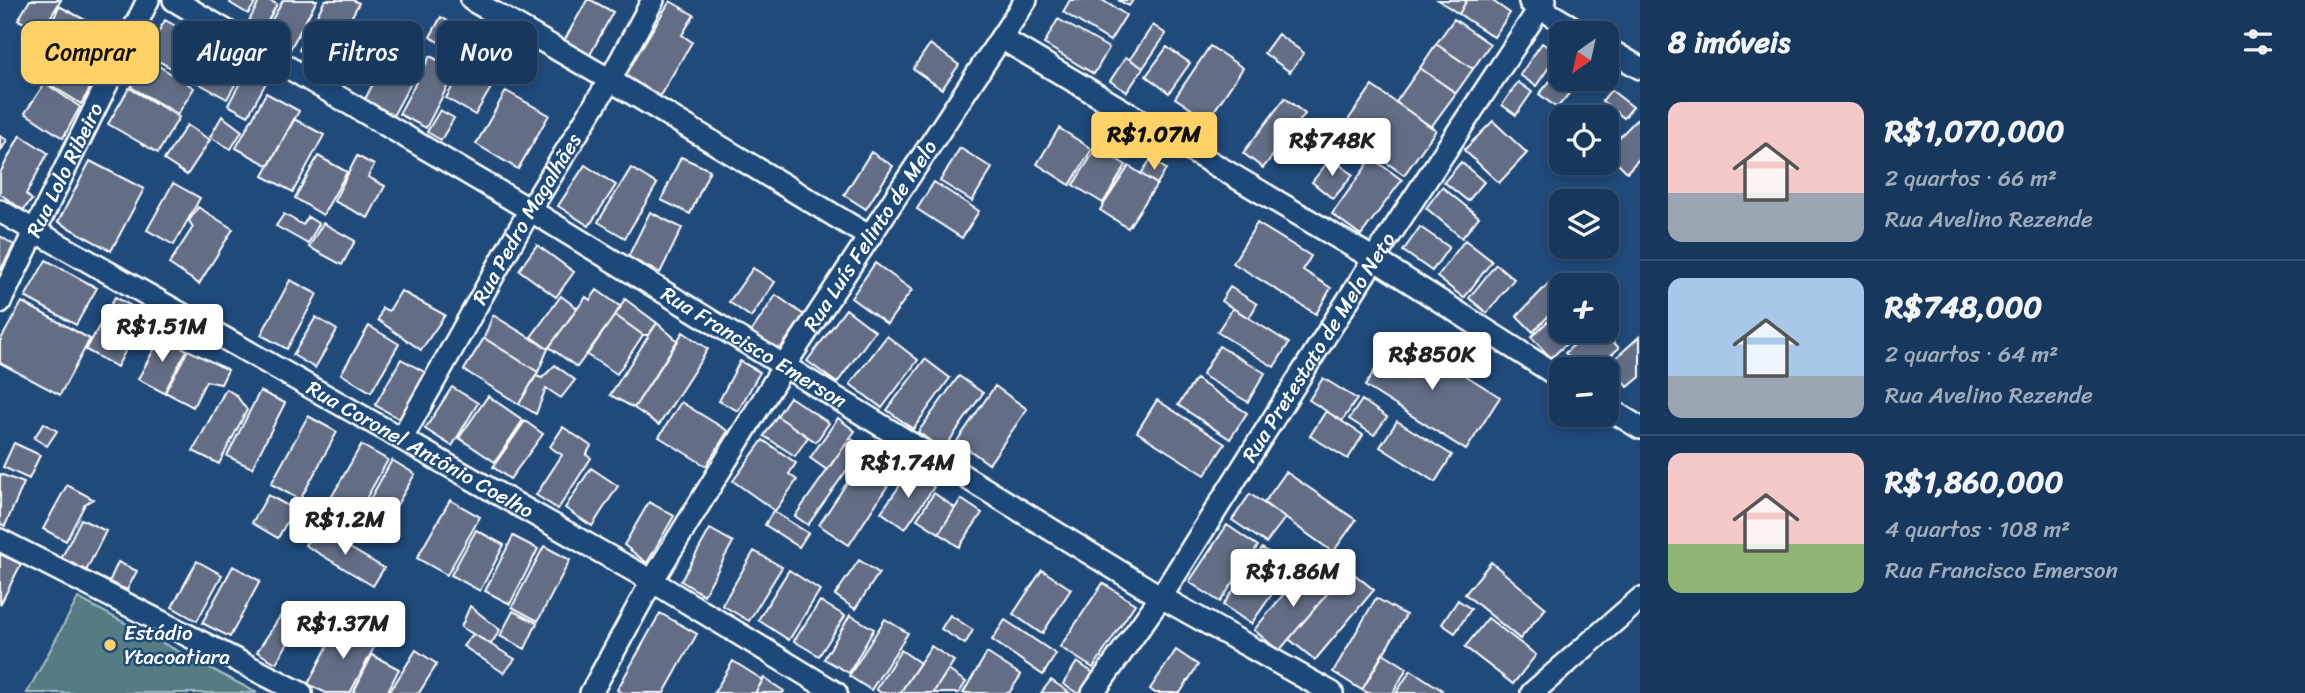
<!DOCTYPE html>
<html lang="pt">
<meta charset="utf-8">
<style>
:root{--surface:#17385c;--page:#203f62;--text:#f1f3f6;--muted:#9eacbb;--line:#365272;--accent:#ffd166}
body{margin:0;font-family:Sriracha,sans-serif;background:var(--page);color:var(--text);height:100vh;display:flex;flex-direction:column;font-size:26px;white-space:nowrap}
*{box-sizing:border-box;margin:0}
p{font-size:23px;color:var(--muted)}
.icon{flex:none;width:38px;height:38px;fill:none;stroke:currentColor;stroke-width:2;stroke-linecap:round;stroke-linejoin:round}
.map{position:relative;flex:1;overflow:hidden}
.details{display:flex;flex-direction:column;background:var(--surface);width:665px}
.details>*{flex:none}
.guide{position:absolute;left:21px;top:21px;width:665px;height:63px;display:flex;gap:14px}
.needle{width:46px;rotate:214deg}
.buttons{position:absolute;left:1549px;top:21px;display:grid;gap:14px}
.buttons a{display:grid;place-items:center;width:70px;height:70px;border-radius:14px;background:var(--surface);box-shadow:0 4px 10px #0003,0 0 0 2px var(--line);font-size:35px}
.price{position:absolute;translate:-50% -60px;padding:0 16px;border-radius:7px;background:#fff;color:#222;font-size:23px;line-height:46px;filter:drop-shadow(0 2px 4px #0008)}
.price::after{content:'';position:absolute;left:50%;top:42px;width:21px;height:16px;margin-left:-10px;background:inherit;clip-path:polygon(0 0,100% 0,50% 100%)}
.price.on{background:var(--accent);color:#111}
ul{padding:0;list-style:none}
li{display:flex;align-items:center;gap:21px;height:175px;padding:0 28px}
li+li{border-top:2px solid var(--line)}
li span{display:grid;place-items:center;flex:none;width:196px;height:140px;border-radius:14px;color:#555}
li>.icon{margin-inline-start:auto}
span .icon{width:84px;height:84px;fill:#fffc;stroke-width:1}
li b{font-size:30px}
h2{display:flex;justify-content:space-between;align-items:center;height:84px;padding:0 28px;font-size:30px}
.pill{padding:0 24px;border-radius:14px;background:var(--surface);box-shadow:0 4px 10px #0003,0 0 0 2px var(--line);font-size:24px;line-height:63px}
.pill.on{background:var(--accent);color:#111}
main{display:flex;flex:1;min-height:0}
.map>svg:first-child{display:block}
</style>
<main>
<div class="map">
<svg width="1640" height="693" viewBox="0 0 1640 693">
<rect width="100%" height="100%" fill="#1f4a7a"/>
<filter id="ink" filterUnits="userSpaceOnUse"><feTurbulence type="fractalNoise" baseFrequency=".0143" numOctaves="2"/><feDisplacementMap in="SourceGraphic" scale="14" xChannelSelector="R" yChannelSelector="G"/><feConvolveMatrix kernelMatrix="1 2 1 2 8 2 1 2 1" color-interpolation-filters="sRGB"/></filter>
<g filter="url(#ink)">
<path fill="#547c82" stroke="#aabec0" stroke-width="2" d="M78,598L257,693H27Z"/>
<path fill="#646d85" stroke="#fff" stroke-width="2" d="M30,0H61L42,31L18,20Z
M232,0H257L248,14L230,3Z
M260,0H268L277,4L259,38L244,30Z
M283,0H317L288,53L262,38Z
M325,0H353L359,3L326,65L299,50Z
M587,0H591L613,12L590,55L564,41Z
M1070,0H1102L1126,15L1110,41L1063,12Z
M1118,0H1133L1129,6Z
M1438,0H1467L1459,14Z
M1467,0H1491L1510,13L1494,37L1459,14Z
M670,1L694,15L682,35L692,42L658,99L623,78Z
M59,6L119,38L104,68L47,40L52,35L48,32Z
M441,17L474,36L462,56L430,37Z
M1058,19L1109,48L1094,74L1044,44Z
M1454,19L1490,44L1473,69L1436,44Z
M165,20L246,65L227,99L146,54Z
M1153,25L1166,34L1143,68L1130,59Z
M1278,34L1304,53L1290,72L1264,53Z
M1542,43L1558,54L1536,86L1520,75Z
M49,44L98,75L81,104L32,73Z
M930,44L959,65L942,89L913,69Z
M1436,44L1473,69L1456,93L1420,68Z
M1210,46L1243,68L1208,120L1175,98Z
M475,47L505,64L475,115L446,98Z
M1167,47L1190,63L1169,93L1146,76Z
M389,53L419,68L393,116L364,101Z
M430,56L456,70L426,128L399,114Z
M1126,57L1143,68L1127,92L1110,81Z
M146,58L194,88L178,114L131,87Z
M1420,68L1456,93L1431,127L1396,102Z
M1561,68V79H1581L1557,108L1539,94Z
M247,70L267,81L248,116L228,105Z
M1518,82L1532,92L1516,115L1502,105Z
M45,83L80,107L63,138L25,113Z
M1372,86L1436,130L1404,175L1341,130Z
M129,88L179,117L158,153L108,124Z
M1611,90L1633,107L1624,118L1602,101Z
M506,91L549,115L518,169L476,144Z
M266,93L299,111L269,166L236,148Z
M1285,98L1305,114L1263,168L1243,153Z
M440,110L454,118L441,140L427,132Z
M222,116L242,131L231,149L210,137Z
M1640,116V158L1627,172L1606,151Z
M294,119L324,135L293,192L263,176Z
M1493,121L1527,153L1499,183L1464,150Z
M187,125L210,140L187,175L164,160Z
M1059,128L1092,149L1070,185L1037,164Z
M20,135L48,153L26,194L32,200L23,210L0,194V173Z
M0,136L7,140L0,152Z
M1097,147L1126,165L1103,203L1073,185Z
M960,148L992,168L972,201L940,181Z
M871,152L893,166L866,209L844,195Z
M318,156L347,172L323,215L295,198Z
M357,156L374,165L368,177L385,186L368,218L334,201Z
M681,157L710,170L690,214L661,200Z
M1331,158L1353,175L1333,199L1312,182Z
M1372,158L1402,180L1361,235L1332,214Z
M1151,159L1166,169L1157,184L1141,174Z
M90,161L144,189L111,251L58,222Z
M1461,162L1484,182L1468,201L1444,182Z
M585,165L616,185L589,226L558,206Z
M1129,166L1157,184L1128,228L1100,210Z
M631,168L657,184L625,238L598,222Z
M934,182L979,211L962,238L917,209Z
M173,183L200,198L174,245L147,230Z
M1442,187L1479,217L1462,238L1426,208Z
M198,207L233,229L199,284L169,264L193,227L189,221Z
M650,212L682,228L660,273L628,257Z
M284,214L303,225L308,217L319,224L308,244L276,226Z
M323,223L355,241L342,265L309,247Z
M1257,223L1311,256L1303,270L1331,288L1316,314L1233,263Z
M1420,227L1449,247L1432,271L1403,251Z
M0,236L14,245L0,271Z
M1465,240L1492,261L1464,298L1437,277Z
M537,245L574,272L556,297L519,270Z
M46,260L97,288L76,325L25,297Z
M875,263L912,290L887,324L851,298Z
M1496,264L1514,279L1487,313L1469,298Z
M753,268L775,282L751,317L729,302Z
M1554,278L1561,285V303L1533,332L1517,316Z
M290,280L317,294L287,349L261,335Z
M1230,287L1257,304L1249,318L1221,301Z
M597,290L621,307L577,367L549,347L586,297L590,300Z
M401,291L445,315L421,350L378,320L382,308L389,311Z
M776,295L804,315L779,350L751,332Z
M561,296L577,308L548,349L531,337Z
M115,297L146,314L139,327L133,323L121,345L127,348L117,367L86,350Z
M625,299L657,323L648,335H643L615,315Z
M22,302L90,339L60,395L0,363V341Z
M1233,308L1289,343L1274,367L1217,332Z
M846,309L875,331L837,383L807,361Z
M1561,309V331H1580L1551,358L1531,337Z
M493,315L548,349L538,372L484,338Z
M615,315L643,335L617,374L587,355Z
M316,317L337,330L315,368L293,355Z
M657,323L678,341L634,408L610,395Z
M369,326L399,344L371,392L341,374Z
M1589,331H1603L1619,348L1596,369H1581L1565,353Z
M683,332L708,349L659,425L634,408Z
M1398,333L1500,397L1466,450L1365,386Z
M161,336L187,350L164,393L138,379Z
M887,336L918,360L882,408L850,384Z
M1640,336V377L1628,387L1608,365Z
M484,338L538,372L519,404L464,370Z
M1219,346L1265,373L1248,402L1202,375Z
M188,350L228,370L221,384L206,381L193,407L165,392Z
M401,359L426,373L400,419L375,405Z
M925,359L950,378L913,429L887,410Z
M740,361L760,372L738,411L719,401Z
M555,365L575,380L561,398L546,388L536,414L519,404L536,376L542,378Z
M959,376L983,393L943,450L918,432Z
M1323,378L1357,399L1342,421L1309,400Z
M1196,379L1247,413L1230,439L1178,405Z
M995,386L1027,409L989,464L957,441Z
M452,387L478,403L452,446L425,429Z
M226,389L236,395L247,410L219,464L193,451Z
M260,391L285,403L252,468L227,456Z
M488,396L523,420L495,462L459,438Z
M790,397L829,423L816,442L777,416Z
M1157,400L1225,444L1205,475L1137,432Z
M1362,400L1387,417L1374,435L1349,419Z
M681,402L728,431L706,466L659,437Z
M1326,411L1363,435L1348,459L1310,436Z
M308,416L337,432L300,500L271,484Z
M777,416L808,437L795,456L764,436Z
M838,418L855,431L827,470L810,458Z
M525,421L543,434L510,479L493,467Z
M1397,421L1452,455L1435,482L1380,447Z
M44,423L57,431L47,446L34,438Z
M563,427L591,446L586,455L591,458L558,509L536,495L562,455L550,447Z
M850,438L863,447L808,525L795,516Z
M763,440L796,463L789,474L797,480L775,511L733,481Z
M14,443L40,455L29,479L3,467Z
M361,445L388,460L350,527L323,512Z
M864,457L894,476L849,545L819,525Z
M392,460L415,474L378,537L356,524Z
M591,468L618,486L592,526L565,508Z
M911,470L934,487L905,529L881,512Z
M1286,472L1356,520L1333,552L1264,503Z
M0,474L24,483L5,526L0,524Z
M67,485L93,499L85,504L66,541L43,529Z
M934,493L955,508L939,533L917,519Z
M1250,494L1285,518L1266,543L1232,520Z
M268,495L294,509L278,538L252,523Z
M961,499L982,513L959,547L939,533Z
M450,500L480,517L447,575L417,558Z
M649,502L674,516L647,563L624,545Z
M773,511L808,533L799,547L765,525Z
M81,519L106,531L85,573L60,561Z
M1227,525L1258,546L1220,602L1189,582Z
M316,528L384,568L373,586L305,545Z
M710,529L733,542L704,595L681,581Z
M476,530L504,545L480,591L451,575Z
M513,536L538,549L510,604L485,591Z
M544,546L570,560L538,621L512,607Z
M1262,548L1291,567L1251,624L1223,605Z
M754,551L782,567L749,621L722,605Z
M0,554L21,564L0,605Z
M859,560L879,573L855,609L835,595Z
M197,561L222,575L197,621L172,607Z
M118,562L137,571L127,590L109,582Z
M1491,562L1546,608L1520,639L1465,594Z
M233,566L260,581L230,637L202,623Z
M1306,567L1332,588L1279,651L1254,630Z
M1348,569L1374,590L1315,660L1289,639Z
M789,570L820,590L789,640L758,620Z
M1042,570L1071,589L1042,634L1013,614Z
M1103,583L1135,604L1093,668L1060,647Z
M1376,598L1406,615L1362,690L1333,672Z
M1458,600L1471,609L1455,633L1442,624Z
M820,601L845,616L819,656L794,641Z
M288,604L305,614L276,663L257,652Z
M470,606L500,630L491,644L461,627Z
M513,611L537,623L525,649L500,636Z
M660,613L697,634L664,693H622L617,690Z
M850,615L874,629L849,673L824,659Z
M950,615L973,630L965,644L941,629Z
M1488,618L1536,655L1513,684L1465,647Z
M885,619L908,633L871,690L849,676Z
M1005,620L1056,654L1043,675L992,640Z
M340,622L377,642L350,693H326L308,684Z
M473,634L515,659L504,673L463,646Z
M931,646L954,661L933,693H900Z
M416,650L437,664L419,693H389Z
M901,650L920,663L900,693H881L876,689Z
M1176,650L1198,665L1180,693H1155L1150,689Z
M987,653L1021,675L1009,693H963Z
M1383,653L1407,668L1393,693H1368L1362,690Z
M372,655L399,669L387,693H353Z
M733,661L763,680L755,693H714Z
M1077,662L1095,674L1083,693H1077L1063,684Z
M948,670L966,682L959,693H933Z
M1411,670L1442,690L1440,693H1396Z
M764,678L784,691L783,693H755Z
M1051,680L1070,693H1041Z"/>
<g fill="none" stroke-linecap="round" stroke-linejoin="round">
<g stroke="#fff" stroke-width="26">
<g id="minor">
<path id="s1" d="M174,0L530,210L1161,597L1332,693"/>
<path d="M472,0L610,80L870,237"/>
<path d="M1530,2L1582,33"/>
<path d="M1001,38L1374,259L1561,378"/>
<path d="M1606,48L1640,68"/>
<path id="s2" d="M0,211L652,581L836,693"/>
<path id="s3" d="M0,302L148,0"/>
<path d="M1606,407L1640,428"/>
<path id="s4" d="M402,438L530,210L610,80L653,0"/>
<path d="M0,540L301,693"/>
<path id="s5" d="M591,693L652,581L784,366L1026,0"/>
<path id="s6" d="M1093,693L1161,597L1374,259L1545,0"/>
<path d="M1532,693L1640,599"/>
</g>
</g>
<use href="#minor" stroke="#1f4a7a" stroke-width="21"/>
</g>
</g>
<circle fill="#ffd166" stroke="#1f4a7a" stroke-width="2.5" cx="110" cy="645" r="7"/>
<g text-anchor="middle" stroke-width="5" stroke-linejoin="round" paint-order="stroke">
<g font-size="21" fill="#fff" stroke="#1f4a7a">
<text dy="7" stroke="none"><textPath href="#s3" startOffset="147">Rua Lolo Ribeiro</textPath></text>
<text dy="7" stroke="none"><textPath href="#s4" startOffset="252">Rua Pedro Magalhães</textPath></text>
<text dy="7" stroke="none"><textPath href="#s5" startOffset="536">Rua Luís Felinto de Melo</textPath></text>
<text dy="7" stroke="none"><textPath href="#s1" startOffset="676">Rua Francisco Emerson</textPath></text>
<text dy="7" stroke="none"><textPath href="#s6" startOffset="413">Rua Pretestato de Melo Neto</textPath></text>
<text dy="7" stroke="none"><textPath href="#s2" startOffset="483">Rua Coronel Antônio Coelho</textPath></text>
</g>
<g font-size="21" fill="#fff" stroke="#1f4a7a" text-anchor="start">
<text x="124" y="640">Estádio<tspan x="124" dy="24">Ytacoatiara</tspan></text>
</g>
</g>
</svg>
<div class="buttons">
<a><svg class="needle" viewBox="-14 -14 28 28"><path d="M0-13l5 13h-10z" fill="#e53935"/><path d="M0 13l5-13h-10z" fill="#9eacbb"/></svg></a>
<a><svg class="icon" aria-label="locate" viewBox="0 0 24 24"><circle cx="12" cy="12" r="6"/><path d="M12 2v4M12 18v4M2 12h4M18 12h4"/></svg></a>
<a><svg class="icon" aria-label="layers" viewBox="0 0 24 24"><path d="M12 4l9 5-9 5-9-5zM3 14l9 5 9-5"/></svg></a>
<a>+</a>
<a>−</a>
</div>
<b class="price on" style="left:1154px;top:172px">R$1.07M</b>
<b class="price" style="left:1332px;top:178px">R$748K</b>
<b class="price" style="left:162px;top:364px">R$1.51M</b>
<b class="price" style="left:1432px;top:392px">R$850K</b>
<b class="price" style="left:908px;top:500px">R$1.74M</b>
<b class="price" style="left:345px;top:557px">R$1.2M</b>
<b class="price" style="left:1293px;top:609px">R$1.86M</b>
<b class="price" style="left:343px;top:661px">R$1.37M</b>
<div class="guide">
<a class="pill on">Comprar</a>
<a class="pill">Alugar</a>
<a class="pill">Filtros</a>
<a class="pill">Novo</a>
</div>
</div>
<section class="details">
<h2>8 imóveis<svg class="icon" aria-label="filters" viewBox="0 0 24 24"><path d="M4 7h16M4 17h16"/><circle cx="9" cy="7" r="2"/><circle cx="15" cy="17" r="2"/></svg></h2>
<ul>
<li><span style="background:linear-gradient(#f6c9c9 65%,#9aa5b1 0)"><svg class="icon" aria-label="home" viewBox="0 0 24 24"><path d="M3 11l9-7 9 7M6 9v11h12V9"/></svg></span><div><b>R$1,070,000</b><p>2 quartos · 66 m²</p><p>Rua Avelino Rezende</p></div></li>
<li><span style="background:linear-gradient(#a9c7e8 70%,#9aa5b1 0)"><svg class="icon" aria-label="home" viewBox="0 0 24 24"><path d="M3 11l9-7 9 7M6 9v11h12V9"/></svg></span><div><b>R$748,000</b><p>2 quartos · 64 m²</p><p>Rua Avelino Rezende</p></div></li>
<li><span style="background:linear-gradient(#f6c9c9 65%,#8fb573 0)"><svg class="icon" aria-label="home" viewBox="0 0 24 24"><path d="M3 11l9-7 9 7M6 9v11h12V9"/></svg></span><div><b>R$1,860,000</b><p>4 quartos · 108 m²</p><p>Rua Francisco Emerson</p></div></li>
</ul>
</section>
</main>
